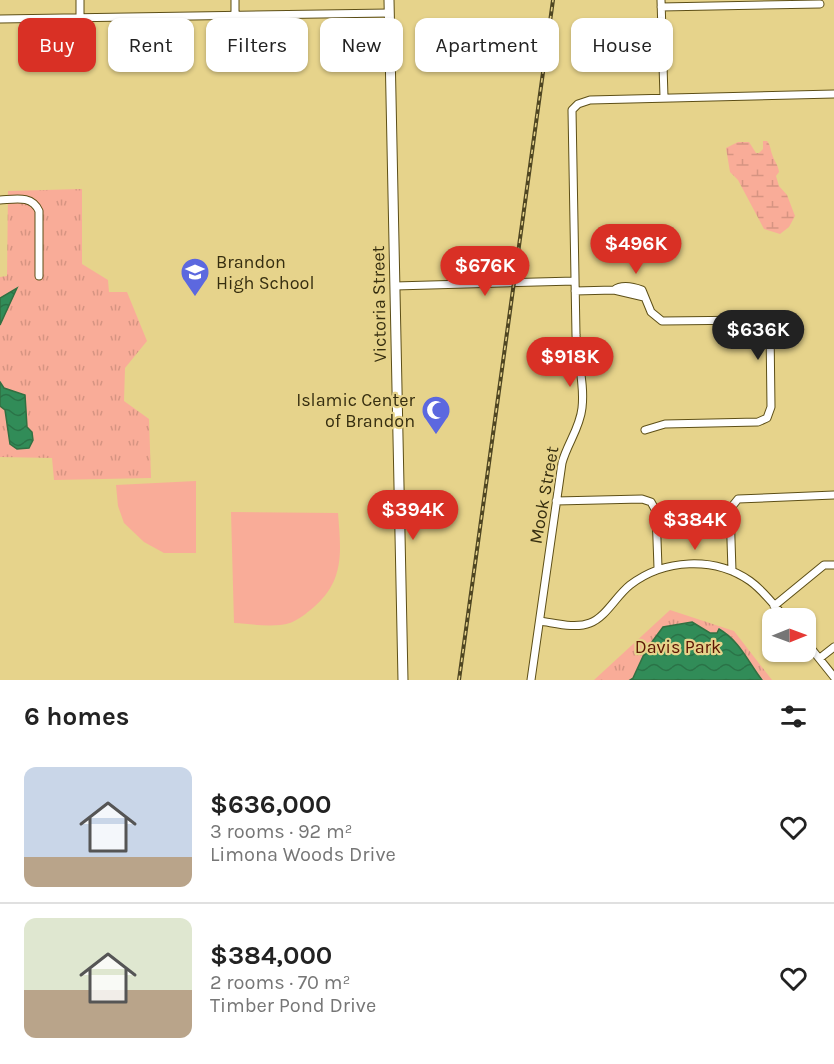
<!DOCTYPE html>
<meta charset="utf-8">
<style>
:root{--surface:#fff;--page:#f2f2f2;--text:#222;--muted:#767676;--line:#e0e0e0;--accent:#d93025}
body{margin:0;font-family:Karla,sans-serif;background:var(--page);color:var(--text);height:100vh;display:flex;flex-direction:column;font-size:22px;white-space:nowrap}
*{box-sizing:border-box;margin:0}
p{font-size:20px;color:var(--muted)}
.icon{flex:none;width:33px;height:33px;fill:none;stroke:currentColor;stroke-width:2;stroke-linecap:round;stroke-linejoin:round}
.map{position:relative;height:680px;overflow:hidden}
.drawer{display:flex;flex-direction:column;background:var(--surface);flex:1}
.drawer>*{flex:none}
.hud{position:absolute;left:18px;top:18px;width:798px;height:54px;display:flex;gap:12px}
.needle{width:39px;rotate:89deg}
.fabs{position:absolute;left:762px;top:608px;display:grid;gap:12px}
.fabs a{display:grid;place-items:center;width:54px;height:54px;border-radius:12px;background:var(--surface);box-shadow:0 2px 4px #0004;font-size:30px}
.price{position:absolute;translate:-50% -51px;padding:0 14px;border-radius:21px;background:var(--accent);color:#fff;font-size:20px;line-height:39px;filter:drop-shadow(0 2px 3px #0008)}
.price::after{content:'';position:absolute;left:50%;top:36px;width:18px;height:14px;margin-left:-9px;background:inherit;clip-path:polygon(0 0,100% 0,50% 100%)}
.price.on{background:#222;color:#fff}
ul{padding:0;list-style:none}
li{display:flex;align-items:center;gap:18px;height:150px;padding:0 24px}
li+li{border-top:2px solid var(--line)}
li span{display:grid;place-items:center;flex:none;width:168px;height:120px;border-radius:12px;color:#555}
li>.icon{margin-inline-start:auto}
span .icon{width:72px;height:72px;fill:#fffc;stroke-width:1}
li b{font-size:26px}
h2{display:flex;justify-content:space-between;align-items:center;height:72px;padding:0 24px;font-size:26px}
.chip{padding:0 21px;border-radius:12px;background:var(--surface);box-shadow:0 2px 4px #0004;font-size:21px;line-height:54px}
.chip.on{background:var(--accent);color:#fff}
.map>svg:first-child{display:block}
</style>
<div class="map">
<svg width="834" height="680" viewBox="0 0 834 680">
<defs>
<pattern id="wetland-marsh" width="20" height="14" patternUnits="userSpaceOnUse" patternTransform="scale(1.5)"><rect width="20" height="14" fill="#f9ac98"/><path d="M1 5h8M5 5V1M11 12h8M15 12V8" fill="none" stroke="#d69482"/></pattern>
<pattern id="park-tufts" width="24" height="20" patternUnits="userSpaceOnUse" patternTransform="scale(1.5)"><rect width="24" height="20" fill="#f9ac98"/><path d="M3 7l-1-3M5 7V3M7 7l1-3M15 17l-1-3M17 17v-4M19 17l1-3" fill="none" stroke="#d69482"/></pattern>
<pattern id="water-waves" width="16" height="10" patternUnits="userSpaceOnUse" patternTransform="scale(1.5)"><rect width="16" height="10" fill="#318c58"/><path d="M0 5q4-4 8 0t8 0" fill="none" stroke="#2a7347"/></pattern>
</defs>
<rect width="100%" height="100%" fill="#e6d38b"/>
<path fill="url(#wetland-marsh)" d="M763,141H767C771,146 770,149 772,154C774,161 778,164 779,172L776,176L779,186L787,195L795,216L789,227L780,234L764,229L738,180L730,172L726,148L738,142H749L756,153H759L763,149Z"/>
<path fill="url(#park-tufts)" d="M82,189V264L108,280L109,292H127L147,341L125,368L124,401L149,419L151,478L54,480L52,458L0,457V277L7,276L8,191Z
M670,610L734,631L772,680H594Z"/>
<path fill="#f9ac98" d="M196,481V553H164L144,542L124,523L118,506L116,485Z
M231,512L338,513C341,551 345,580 314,607C307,613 298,620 290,623C273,628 251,624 234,623Z"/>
<path fill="url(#water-waves)" stroke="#327042" stroke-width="1.5" d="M17,288L0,325V298Z
M0,382L4,388L25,395L27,427L32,432L33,440L29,448L17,449L10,444L5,410L0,406Z
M692,622L710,633H717L719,629C740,641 748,662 762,680H630L633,678L646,650L663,627Z"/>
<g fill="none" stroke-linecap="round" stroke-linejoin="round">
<g stroke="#5d4f17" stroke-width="9">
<path id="minor" d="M80,0V17
M235,0V15
M661,0L664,97
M661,7L820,4
M0,19L389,13
M0,200C16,199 32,195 39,211V276
M395,286L575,281
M614,290C622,284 634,287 642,290L651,312L662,321L758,320L767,323L770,328L771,407L767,418L758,422L665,424L645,430
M575,291L614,290L644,297
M556,501L642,499L651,502L656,511L658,568
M732,571L730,509L738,499L834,495
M774,606L824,565H834
M540,621C555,623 575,629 590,623C606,617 616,596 630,585C664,559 714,556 750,581C764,591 774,605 785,618
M806,642L834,677
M820,658L834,647
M531,680L562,463C567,444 580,428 582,408C585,383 577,359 576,335C574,260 573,185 572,110L578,104L590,100L834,94"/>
</g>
<g stroke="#5d4f17" stroke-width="11">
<path id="tertiary" d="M389,0L403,680"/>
</g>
<use href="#minor" stroke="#fff" stroke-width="7"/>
<use href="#tertiary" stroke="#fff" stroke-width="9"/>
<g stroke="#4f4622" stroke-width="4">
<path id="rail" d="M459,680L553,0"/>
</g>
<use href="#rail" stroke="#e6d38b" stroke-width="1.5" stroke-dasharray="4.5" stroke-linecap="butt"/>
</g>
<defs>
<g id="school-pin" transform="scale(1.5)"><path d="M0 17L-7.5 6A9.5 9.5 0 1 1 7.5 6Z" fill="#5c68df" stroke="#e6d38b"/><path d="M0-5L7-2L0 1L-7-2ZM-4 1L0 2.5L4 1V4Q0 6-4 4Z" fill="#fff"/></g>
<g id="mosque-pin" transform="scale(1.5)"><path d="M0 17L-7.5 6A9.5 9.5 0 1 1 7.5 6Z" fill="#5c68df" stroke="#e6d38b"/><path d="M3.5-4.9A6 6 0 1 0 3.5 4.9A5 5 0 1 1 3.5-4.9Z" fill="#fff"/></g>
</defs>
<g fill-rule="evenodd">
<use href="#school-pin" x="195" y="272"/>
<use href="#mosque-pin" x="436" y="410"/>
</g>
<g text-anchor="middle" stroke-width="4.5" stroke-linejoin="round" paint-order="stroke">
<g font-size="18" fill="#362e10" stroke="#e6d38b" text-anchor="start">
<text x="216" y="268">Brandon<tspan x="216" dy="21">High School</tspan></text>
<text x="415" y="406" text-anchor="end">Islamic Center<tspan x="415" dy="21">of Brandon</tspan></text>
</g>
<g font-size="18" fill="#362e10" stroke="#e6d38b">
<text transform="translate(379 304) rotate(-91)" y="6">Victoria Street</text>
<text transform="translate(544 495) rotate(-80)" y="6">Mook Street</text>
</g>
<g font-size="18" fill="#5c1503" stroke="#e6d38b">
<text x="678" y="653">Davis Park</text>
</g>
</g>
</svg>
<div class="fabs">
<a><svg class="needle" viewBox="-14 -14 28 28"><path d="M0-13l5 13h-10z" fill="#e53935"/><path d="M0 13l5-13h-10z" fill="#767676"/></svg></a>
</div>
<b class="price" style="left:636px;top:275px">$496K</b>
<b class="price" style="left:485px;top:297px">$676K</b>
<b class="price on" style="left:758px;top:361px">$636K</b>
<b class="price" style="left:570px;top:388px">$918K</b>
<b class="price" style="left:413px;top:541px">$394K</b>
<b class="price" style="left:695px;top:551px">$384K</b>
<div class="hud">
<a class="chip on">Buy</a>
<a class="chip">Rent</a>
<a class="chip">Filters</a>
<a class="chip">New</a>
<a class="chip">Apartment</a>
<a class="chip">House</a>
</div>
</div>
<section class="drawer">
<h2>6 homes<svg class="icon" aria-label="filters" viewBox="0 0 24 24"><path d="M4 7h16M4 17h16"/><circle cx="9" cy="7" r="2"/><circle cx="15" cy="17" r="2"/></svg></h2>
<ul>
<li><span style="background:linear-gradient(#c9d6e8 75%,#b9a48a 0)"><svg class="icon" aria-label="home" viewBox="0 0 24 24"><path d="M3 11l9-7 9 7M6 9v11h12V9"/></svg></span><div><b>$636,000</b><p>3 rooms · 92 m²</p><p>Limona Woods Drive</p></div><svg class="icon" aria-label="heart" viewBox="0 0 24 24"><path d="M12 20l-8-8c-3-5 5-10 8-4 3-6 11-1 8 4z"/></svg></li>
<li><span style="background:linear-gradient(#dfe7d0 60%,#b9a48a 0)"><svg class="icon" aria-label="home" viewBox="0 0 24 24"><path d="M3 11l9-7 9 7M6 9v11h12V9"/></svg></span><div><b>$384,000</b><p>2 rooms · 70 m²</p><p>Timber Pond Drive</p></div><svg class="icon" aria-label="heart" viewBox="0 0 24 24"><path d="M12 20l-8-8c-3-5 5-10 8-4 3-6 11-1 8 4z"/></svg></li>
</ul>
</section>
